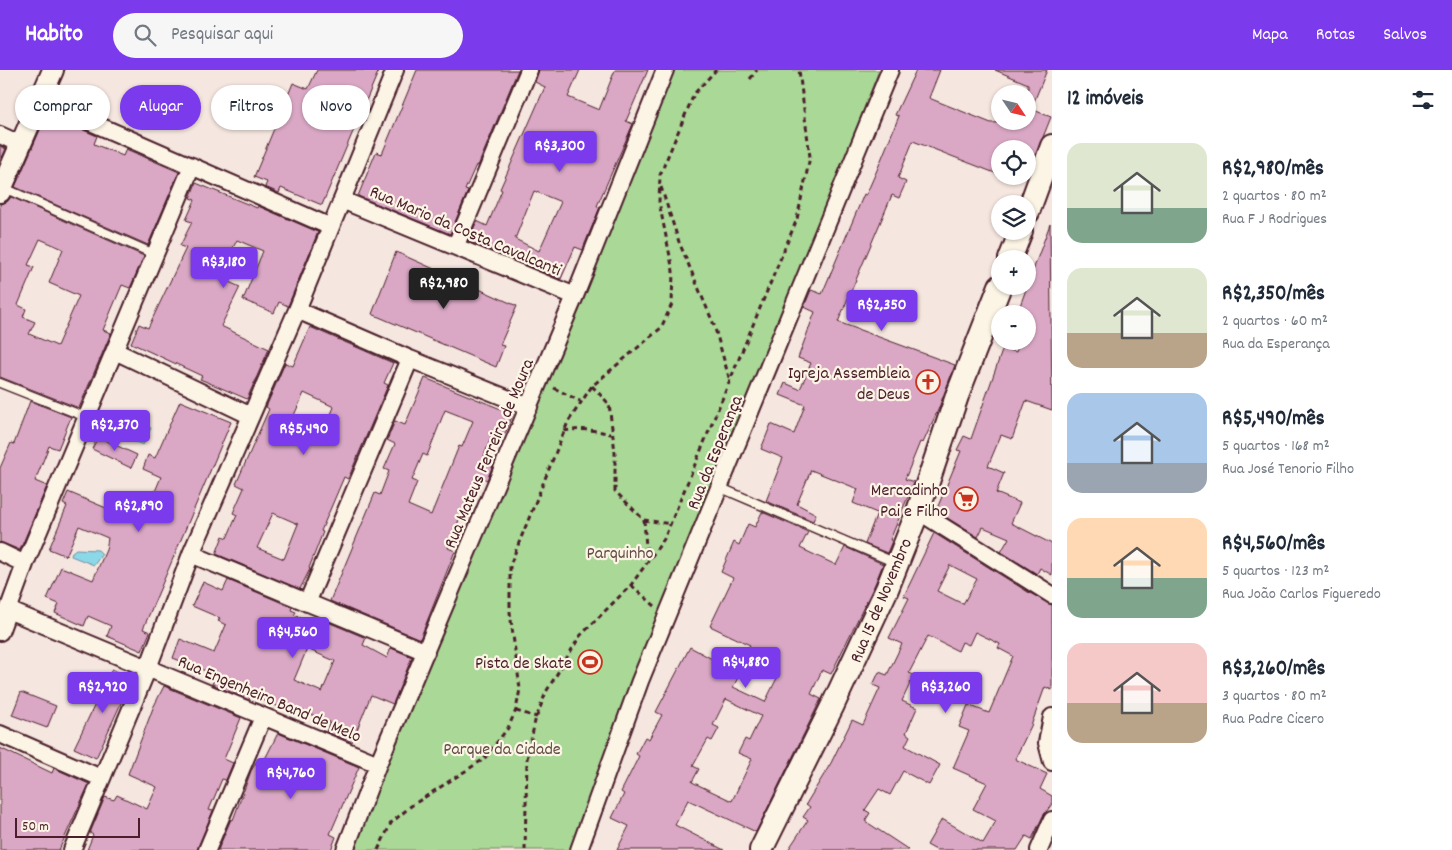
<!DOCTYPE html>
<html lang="pt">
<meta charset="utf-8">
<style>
:root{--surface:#fff;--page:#f6f6f7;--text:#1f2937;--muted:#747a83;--accent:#7c3aed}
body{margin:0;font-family:Dekko,sans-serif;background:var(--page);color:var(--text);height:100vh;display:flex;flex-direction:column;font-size:19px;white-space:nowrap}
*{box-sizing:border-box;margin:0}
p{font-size:16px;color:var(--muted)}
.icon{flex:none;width:28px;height:28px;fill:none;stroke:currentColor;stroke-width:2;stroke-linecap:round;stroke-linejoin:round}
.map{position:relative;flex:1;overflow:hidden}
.drawer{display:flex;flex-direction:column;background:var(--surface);width:400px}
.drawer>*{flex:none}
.banner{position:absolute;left:15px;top:15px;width:475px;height:45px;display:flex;gap:10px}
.needle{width:32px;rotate:125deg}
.controls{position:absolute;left:991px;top:15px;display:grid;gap:10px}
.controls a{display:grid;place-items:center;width:45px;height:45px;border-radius:50%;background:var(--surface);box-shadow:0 1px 4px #0004;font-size:25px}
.scale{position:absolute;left:15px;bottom:12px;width:125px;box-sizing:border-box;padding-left:5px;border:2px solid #4a1f2b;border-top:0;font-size:14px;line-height:18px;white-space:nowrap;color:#4a1f2b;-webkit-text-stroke:4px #fcf5e5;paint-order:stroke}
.price{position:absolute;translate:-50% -42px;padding:0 11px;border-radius:5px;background:var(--accent);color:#fff;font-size:16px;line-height:32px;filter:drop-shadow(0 1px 2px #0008)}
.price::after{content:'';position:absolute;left:50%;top:30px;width:15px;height:11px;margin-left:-8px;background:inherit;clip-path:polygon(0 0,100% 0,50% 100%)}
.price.on{background:#222;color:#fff}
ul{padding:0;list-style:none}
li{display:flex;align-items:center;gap:15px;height:125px;padding:0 15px}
li span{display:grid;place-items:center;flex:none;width:140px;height:100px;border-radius:15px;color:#555}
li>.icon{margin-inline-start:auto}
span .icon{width:60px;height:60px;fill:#fffc;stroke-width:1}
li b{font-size:21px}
h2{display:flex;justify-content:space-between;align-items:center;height:60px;padding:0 15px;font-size:21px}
.tag{padding:0 18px;border-radius:22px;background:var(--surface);box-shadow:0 1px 4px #0004;font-size:18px;line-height:45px}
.tag.on{background:var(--accent);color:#fff}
header{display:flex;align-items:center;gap:30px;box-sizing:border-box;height:70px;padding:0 25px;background:var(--accent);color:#fff}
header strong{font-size:24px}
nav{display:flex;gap:28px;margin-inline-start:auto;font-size:18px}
.search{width:350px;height:45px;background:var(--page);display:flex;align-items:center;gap:12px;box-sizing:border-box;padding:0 18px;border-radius:28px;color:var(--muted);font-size:19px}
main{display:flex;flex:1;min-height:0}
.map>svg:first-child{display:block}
</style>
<header>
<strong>Habito</strong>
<div class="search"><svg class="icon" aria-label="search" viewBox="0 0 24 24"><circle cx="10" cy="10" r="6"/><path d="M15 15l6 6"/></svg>Pesquisar aqui</div>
<nav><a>Mapa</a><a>Rotas</a><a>Salvos</a></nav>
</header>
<main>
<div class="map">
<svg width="1052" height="780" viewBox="0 0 1052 780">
<rect width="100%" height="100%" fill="#f5e6df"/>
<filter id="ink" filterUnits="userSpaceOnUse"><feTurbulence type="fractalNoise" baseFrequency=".02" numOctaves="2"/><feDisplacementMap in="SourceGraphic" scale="10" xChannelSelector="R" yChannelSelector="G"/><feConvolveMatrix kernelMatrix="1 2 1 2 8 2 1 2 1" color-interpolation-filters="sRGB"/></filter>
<g filter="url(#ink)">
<path fill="#aad897" stroke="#7a7c61" d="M672,0H879L794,219L736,353L570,780H354L387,695L635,98Z"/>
<path fill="#8bd8e9" stroke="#718e9d" d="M127,348L151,358L143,375L121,366Z
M76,479L98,480L102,484L94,495L71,486L72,482Z"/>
<path fill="#daa8c5" stroke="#4a1f2b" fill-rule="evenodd" d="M317,0H379L322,135L281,118L279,123L265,117L267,112L254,107L293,13L308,19Z
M417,0H518L478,96L476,95L465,120L468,121L450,164L358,126L376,82L382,84Z
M539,0H580L568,27L599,40L615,0H648L626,51L633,54L597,136L600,137L584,176L583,180L575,177L561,209L468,171L477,151L487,156L502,120L500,119L545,17L535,12ZM534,121L561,132L539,181L515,169Z
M916,0H940L929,28L991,53L1028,51V14L995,0H1047L1031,39L1051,47L1028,105V79H1000V105L913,71L898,108L906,112L899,128L892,125L838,252L955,295L938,340L923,373L920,372L905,409L914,412L890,470L892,471L887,483L865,474L877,443L853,433L858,419L811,400L797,434L816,444L813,451L766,431L783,388L761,379L771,354L794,364L805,335L780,325L785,313L799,319L801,317L811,293L798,288L815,242L804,237L811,220L822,224L864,124L866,125L877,100L899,46L895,45Z
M47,44L97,66L94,74L123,86L126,79L179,102L148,175L15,117Z
M0,76L6,79L0,92Z
M196,113L257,138L258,136L318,162L288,236L279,232L274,243L243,230L263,181L237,170L218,207L240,217L221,256L269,279L247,329L200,309L202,306L131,273L139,254L148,258L186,178L180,176L192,152L186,150L195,130L190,128Z
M11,127L144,186L130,218L122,215L103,260L111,263L79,338L0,307V134L7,132ZM40,169L63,179L49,213L79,226L57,276L29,264L35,252L23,247L26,239L18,235L34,197L28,195Z
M1050,154L1052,340L1026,331L1012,369L1001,365L988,396L1004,403L996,423L1020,433L1011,453L1052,474V505L1040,498L1037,504L1001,482L1009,468L983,457L978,467L936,441L961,381L957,380L964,366L971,369L1003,278L1016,282L1020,271H1028V244H1017Z
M396,182L517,236L500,275L504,276L496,297L372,244Z
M310,257L393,293L384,313L388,315L348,409L344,407L321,461L323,462L309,498L310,499L300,519L216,484L223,466L227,468L237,445L233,443L244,418L236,414L269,339L266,337L285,293L293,296ZM304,323L334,337L322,366L291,352ZM273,443L298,454L284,489L257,478Z
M425,308L513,344L505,364L494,360L484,386L495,390L487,410L483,408L472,434L466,432L448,478L455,481L420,569L330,531L375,423L380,425L389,401L384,399L395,374L387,370L395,351L405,355ZM445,340L473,351L462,377L459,376L431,445L408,435L417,412L412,410L423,384L427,386Z
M30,331L71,347L58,379L49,376L35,411L47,416L20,480L0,472V398L11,373L14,374Z
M180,331L231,352L143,559L150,562L142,581L107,566L111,556L88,546L84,556L55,543L59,534L47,529L61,497L93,510L106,480L108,468L79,456L66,486L49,479L67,436L63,434L68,422L142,453L161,407L143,399L148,385L155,388Z
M98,367L137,385L131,398L92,379Z
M762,442L808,462L800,478L836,495L845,477L883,494L875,514L831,604L822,600L811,624L821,629L756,762L688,730L675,755L724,780H617L629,756L612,748L624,724L621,722L639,686L636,684L645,667L649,669L662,645L656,642L690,577L740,604L733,617L765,632L777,608L742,591L750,575L710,556L733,508L721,502L734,472L739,475L748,454L755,457ZM726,629L761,646L749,671L745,669L738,683L752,689L732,731L692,712L699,699L693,696L708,669L712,671L719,658L713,655Z
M934,463L1028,522L1052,535V620L1045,617L1031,656L1015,689L1047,704L1040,719L1052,726V734L1043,746L1032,769L1026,766L1017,780H936L927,775L942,749L983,773L996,751L973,739L987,713L953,698L969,661L959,657L968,635L989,643L1013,586L998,578L1000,574L975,562L969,575L962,572L958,581L928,566L909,603L914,605L902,631L917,638L906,663L910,666L905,676L940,695L929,715L903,701L890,725L879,719L865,740L870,743L865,751L909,780H788L808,750L803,747L810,737L806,734L831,693L852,650L863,655L880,618L873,615L879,602L887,605L902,574L889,568L909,528L904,526ZM950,495L977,509L963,534L937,521Z
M228,510L292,537L291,540L296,542L294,545L317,555L323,550L366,568L363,575L387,588L391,578L412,587L393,634L371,625L352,672L326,662L330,652L289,635L287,640L251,626L249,630L212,614L216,605L173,588L180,569L214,583L226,555L218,551L220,548L192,536L203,512L223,521ZM307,579L335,591L322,622L294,610Z
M112,599L132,609L96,688L74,678Z
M164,616L241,648L224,689L233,693L226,710L222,709L209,740L213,741L197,780H87L93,765L90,763L105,727L114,730L117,725L147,739L157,717L128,704L153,638Z
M21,622L56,636L47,658L12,645Z
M278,663L359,697L330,764L336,767L331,780H218L231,749L233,750L251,701L258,689L264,691Z
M0,678L52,703L54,698L89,714L59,780H0Z"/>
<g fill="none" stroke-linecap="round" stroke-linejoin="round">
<g stroke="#4a1f2b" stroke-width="11">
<path id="service" d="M4,118L154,184
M0,313L86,347
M721,418L896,493"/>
</g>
<g stroke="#4a1f2b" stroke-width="20">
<path id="minor" d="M40,30L331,157
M0,65L20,74
M342,130L575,226
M456,175L529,0
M297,240L410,289L529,337
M115,281L251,346
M918,441L1052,525
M0,482L25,494
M191,484L426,582
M307,533L410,289
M8,540L378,694
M0,562L25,494L192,96
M1052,647L1047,673L1052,692
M0,664L101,708
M72,780L148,598L191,484L297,240L395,0
M207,780L263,647
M345,780L378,694L575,226L665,0
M579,780L640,611L890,0
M1039,780L1052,750"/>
</g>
<g stroke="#4a1f2b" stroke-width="24">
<path id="tertiary" d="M0,122L53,0"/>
</g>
<g stroke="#4a1f2b" stroke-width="26">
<path id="secondary" d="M1028,142L1052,76
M1010,189L1021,161
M761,780L832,637L887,519L918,441L957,326L1000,216"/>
</g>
<path stroke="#4a1f2b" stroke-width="3" stroke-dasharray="5 4" stroke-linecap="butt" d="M750,9L757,0
M661,117L679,172L714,255L730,311
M592,316L609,334L615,382V421L644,450L671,454
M554,318L580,331
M564,361C582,358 596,360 614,365
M644,450L646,477L652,488
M631,515L655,536
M516,641L537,647
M378,780L391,753L411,736L484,689L508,658L516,640L520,619L510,542V495L568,352L592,316L661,258L672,234L673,201L659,132L660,105L694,24L716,0
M525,780L527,689L535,651L546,622L580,566L631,515L664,469L797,149L810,87L799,0"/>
<use href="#service" stroke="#fcf5e5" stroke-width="8"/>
<use href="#minor" stroke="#fcf5e5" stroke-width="16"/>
<use href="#tertiary" stroke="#fcf5e5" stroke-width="20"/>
<use href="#secondary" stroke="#fcf5e5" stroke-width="22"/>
</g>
</g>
<defs>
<g id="church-ring" transform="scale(1.25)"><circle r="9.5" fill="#fcf5e5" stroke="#c8321e" stroke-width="1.5"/><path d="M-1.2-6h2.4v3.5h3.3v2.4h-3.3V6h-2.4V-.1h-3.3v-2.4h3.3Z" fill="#c8321e"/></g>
<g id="supermarket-ring" transform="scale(1.25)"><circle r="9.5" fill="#fcf5e5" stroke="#c8321e" stroke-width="1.5"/><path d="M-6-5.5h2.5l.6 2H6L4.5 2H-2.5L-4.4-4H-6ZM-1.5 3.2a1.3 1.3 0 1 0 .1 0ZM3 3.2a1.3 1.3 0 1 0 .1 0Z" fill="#c8321e"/></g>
<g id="stadium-ring" transform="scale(1.25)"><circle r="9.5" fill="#fcf5e5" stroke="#c8321e" stroke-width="1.5"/><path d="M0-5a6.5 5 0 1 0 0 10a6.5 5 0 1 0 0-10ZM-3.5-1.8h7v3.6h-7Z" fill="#c8321e"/></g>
</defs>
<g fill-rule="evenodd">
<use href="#church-ring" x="928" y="312"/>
<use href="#supermarket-ring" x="966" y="429"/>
<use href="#stadium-ring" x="590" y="592"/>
</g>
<g text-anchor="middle" stroke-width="4.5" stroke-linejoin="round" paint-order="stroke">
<g font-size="18" fill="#4a1f2b" stroke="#fcf5e5">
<text transform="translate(466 160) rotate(23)" y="6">Rua Mario da Costa Cavalcanti</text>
<text transform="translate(714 382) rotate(-68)" y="6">Rua da Esperança</text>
<text transform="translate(488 383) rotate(-67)" y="6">Rua Mateus Ferreira de Moura</text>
<text transform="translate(880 530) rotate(-67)" y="6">Rua 15 de Novembro</text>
<text transform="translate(270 628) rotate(23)" y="6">Rua Engenheiro Band de Melo</text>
</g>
<g font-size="18" fill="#4a1f2b" stroke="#fcf5e5" text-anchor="end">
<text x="910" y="308">Igreja Assembleia<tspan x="910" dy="21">de Deus</tspan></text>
<text x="948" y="425">Mercadinho<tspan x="948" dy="21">Pai e Filho</tspan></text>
<text x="572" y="598">Pista de Skate</text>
</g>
<g font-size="18" fill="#624d46" stroke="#fcf5e5">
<text x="620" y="488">Parquinho</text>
<text x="502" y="684">Parque da Cidade</text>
</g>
</g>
</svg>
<div class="controls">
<a><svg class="needle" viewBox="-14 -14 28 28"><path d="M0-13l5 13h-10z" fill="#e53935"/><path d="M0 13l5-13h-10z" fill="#747a83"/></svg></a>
<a><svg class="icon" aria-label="locate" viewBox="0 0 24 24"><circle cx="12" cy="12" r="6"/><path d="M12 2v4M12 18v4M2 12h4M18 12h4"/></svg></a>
<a><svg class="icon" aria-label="layers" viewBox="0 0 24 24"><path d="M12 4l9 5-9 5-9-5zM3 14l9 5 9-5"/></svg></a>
<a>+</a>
<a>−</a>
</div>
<div class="scale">50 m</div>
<b class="price" style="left:560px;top:103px">R$3,300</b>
<b class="price" style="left:224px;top:219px">R$3,180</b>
<b class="price on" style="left:444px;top:240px">R$2,980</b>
<b class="price" style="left:882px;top:262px">R$2,350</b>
<b class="price" style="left:115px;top:382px">R$2,370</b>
<b class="price" style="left:304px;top:386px">R$5,490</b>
<b class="price" style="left:139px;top:463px">R$2,890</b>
<b class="price" style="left:293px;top:589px">R$4,560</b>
<b class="price" style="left:746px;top:619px">R$4,880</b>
<b class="price" style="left:103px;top:644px">R$2,920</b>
<b class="price" style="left:946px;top:644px">R$3,260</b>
<b class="price" style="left:291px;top:730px">R$4,760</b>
<div class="banner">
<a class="tag">Comprar</a>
<a class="tag on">Alugar</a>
<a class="tag">Filtros</a>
<a class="tag">Novo</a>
</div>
</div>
<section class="drawer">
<h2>12 imóveis<svg class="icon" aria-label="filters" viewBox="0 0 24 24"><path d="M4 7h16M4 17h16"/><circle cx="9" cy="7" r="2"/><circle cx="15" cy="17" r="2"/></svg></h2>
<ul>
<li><span style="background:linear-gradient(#dfe7d0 65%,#7fa58c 0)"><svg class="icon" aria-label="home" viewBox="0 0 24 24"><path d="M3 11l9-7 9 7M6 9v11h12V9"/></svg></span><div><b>R$2,980/mês</b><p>2 quartos · 80 m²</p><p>Rua F J Rodrigues</p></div></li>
<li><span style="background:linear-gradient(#dfe7d0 65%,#b9a48a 0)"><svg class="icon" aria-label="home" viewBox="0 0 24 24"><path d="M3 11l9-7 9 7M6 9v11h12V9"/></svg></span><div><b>R$2,350/mês</b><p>2 quartos · 60 m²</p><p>Rua da Esperança</p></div></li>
<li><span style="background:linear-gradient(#a9c7e8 70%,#9aa5b1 0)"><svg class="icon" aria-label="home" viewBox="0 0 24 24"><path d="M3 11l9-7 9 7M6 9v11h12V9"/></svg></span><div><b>R$5,490/mês</b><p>5 quartos · 168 m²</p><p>Rua José Tenorio Filho</p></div></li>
<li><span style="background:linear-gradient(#ffd9b3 60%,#7fa58c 0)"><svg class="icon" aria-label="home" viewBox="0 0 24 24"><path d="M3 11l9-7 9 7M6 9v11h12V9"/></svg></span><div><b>R$4,560/mês</b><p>5 quartos · 123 m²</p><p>Rua João Carlos Figueredo</p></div></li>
<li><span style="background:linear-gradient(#f6c9c9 60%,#b9a48a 0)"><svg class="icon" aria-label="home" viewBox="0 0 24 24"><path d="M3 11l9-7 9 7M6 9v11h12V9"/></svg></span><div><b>R$3,260/mês</b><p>3 quartos · 80 m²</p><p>Rua Padre Cicero</p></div></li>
</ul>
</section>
</main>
